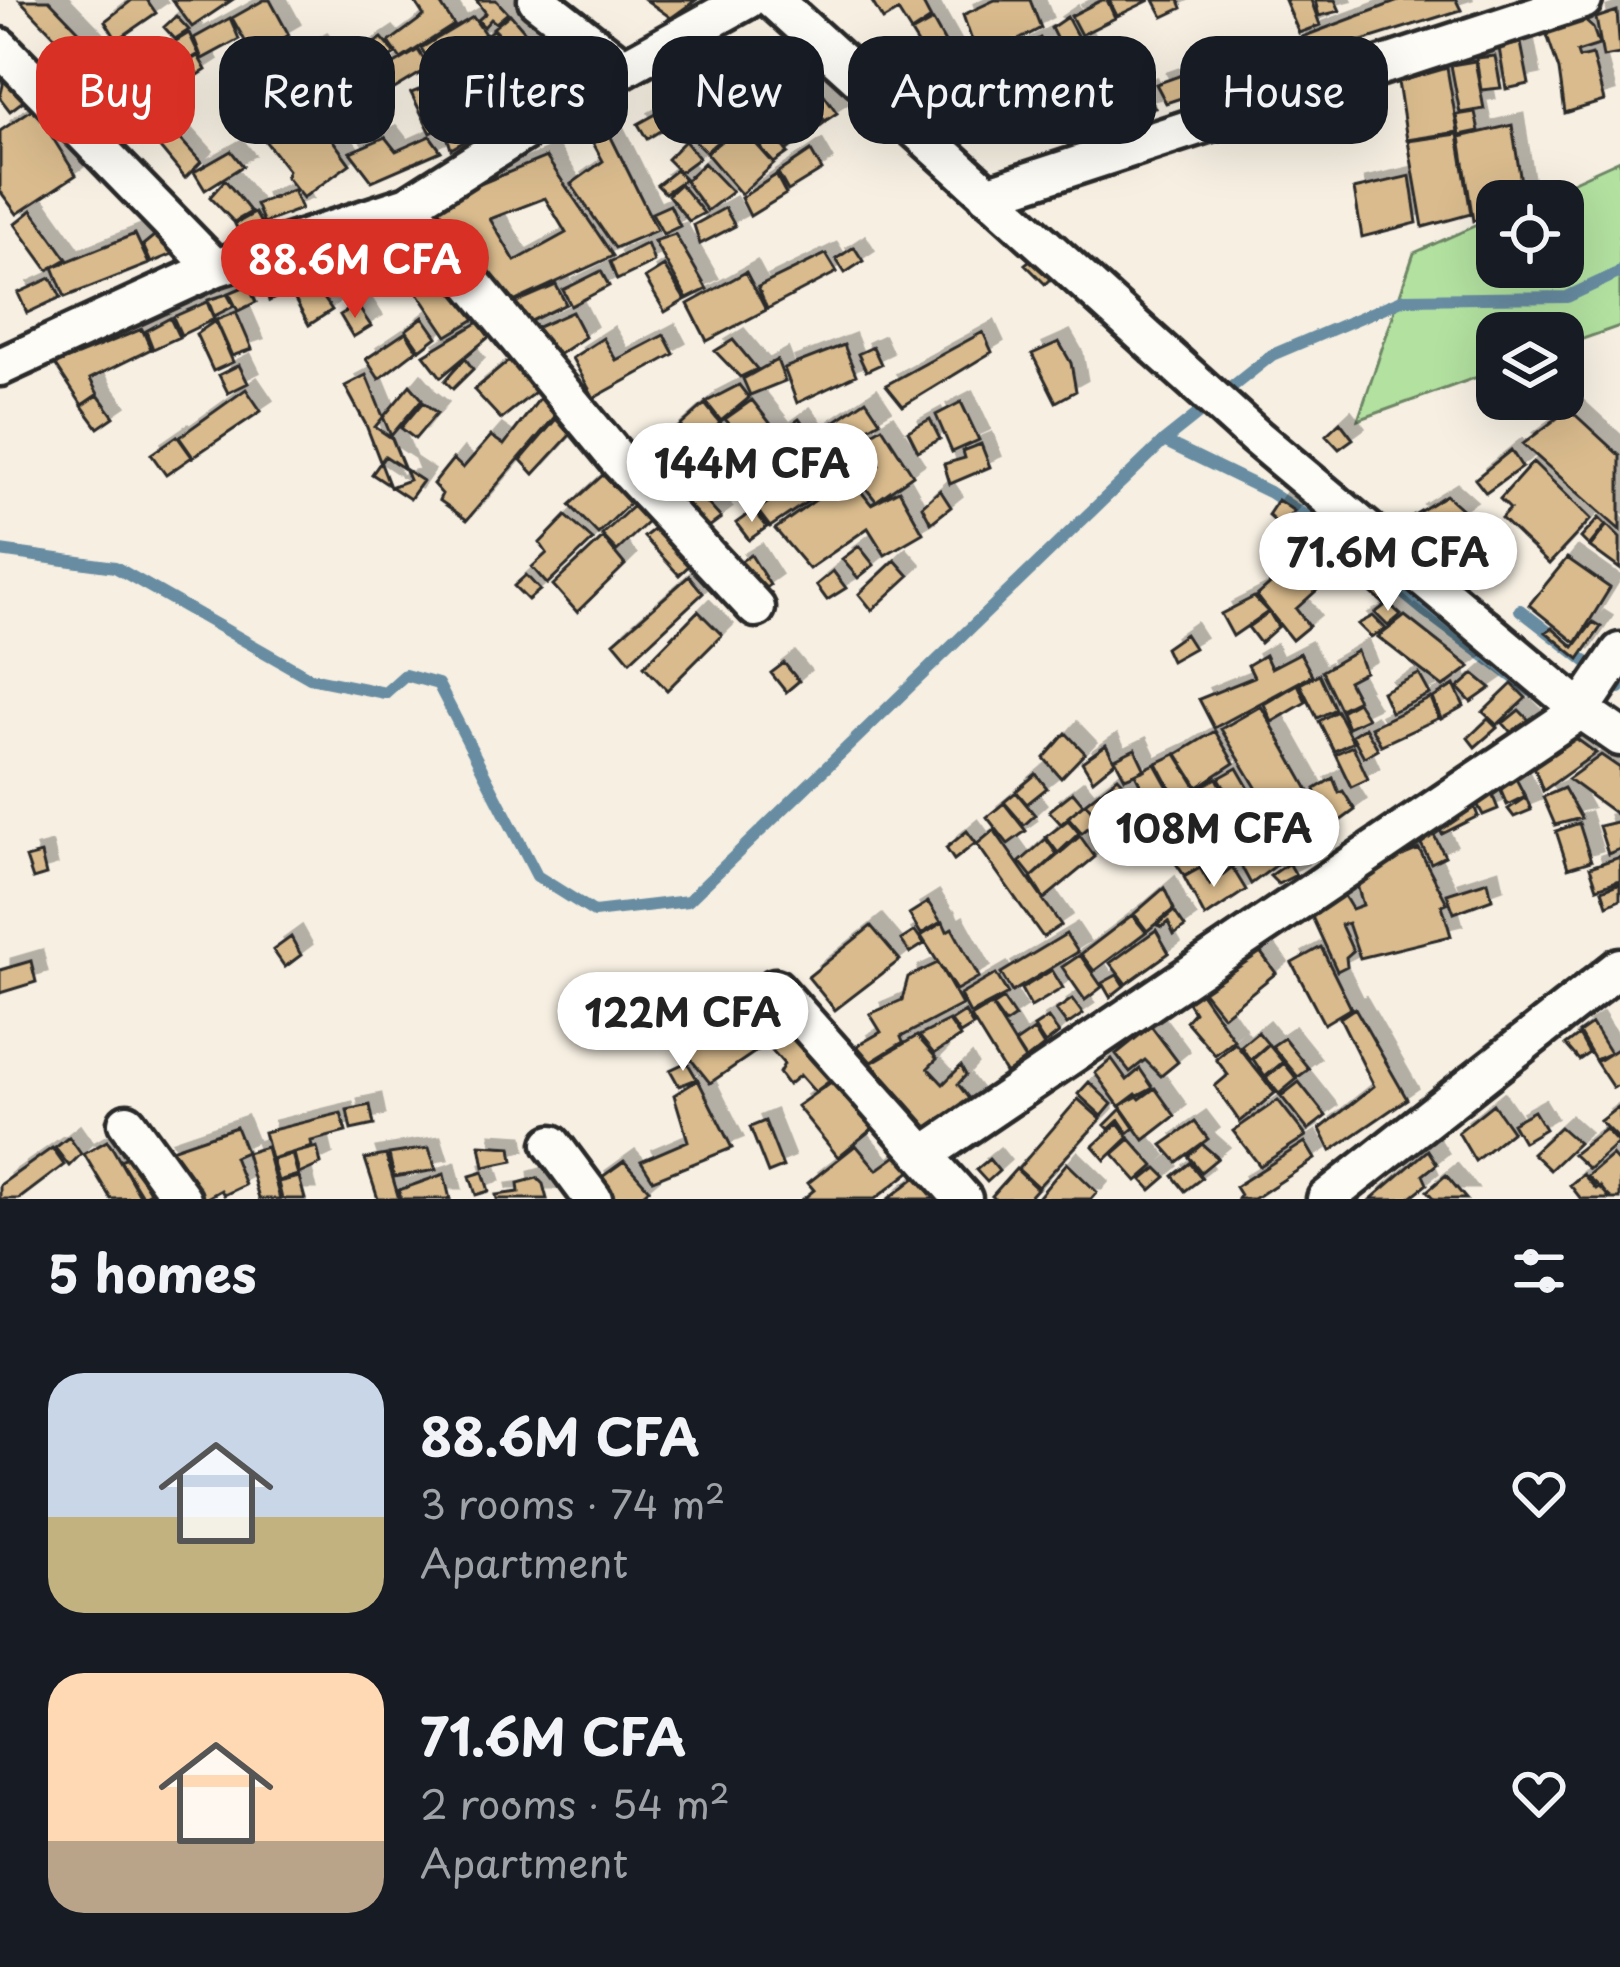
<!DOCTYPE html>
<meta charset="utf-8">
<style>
:root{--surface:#171b24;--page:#20242c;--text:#f1f3f6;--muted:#9ea1a6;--accent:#d93025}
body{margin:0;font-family:"Playpen Sans",sans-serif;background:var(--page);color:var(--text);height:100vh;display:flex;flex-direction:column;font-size:45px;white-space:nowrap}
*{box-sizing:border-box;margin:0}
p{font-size:39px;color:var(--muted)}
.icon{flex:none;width:66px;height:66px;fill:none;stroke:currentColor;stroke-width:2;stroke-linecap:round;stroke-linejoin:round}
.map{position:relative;height:1199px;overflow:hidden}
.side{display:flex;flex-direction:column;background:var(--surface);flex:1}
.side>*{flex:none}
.guide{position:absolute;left:36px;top:36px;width:1548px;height:108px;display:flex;gap:24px}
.fabs{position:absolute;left:1476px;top:180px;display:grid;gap:24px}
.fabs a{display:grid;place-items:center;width:108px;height:108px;border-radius:24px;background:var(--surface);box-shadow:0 12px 48px #0002;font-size:60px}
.price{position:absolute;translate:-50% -102px;padding:0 27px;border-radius:42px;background:#fff;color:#222;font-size:39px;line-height:78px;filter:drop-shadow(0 3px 6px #0008)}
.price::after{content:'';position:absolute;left:50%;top:72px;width:36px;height:27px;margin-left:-18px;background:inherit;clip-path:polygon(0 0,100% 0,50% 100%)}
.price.active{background:var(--accent);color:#fff}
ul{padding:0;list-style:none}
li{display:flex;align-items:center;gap:36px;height:300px;padding:0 48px}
li span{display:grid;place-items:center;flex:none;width:336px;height:240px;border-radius:36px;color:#555}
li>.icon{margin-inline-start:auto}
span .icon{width:144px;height:144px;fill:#fffc;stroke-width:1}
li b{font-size:51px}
h2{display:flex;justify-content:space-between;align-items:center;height:144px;padding:0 48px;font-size:51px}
.tag{padding:0 42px;border-radius:36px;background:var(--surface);box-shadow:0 12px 48px #0002;font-size:42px;line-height:108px}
.tag.active{background:var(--accent);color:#fff}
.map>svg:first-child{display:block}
</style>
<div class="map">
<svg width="1620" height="1199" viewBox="0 0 1620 1199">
<defs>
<filter id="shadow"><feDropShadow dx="11" dy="-11" stdDeviation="0" flood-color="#0004"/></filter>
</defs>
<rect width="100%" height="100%" fill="#f6efe2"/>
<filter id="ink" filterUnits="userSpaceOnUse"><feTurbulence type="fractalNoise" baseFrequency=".00833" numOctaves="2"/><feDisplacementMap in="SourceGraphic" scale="24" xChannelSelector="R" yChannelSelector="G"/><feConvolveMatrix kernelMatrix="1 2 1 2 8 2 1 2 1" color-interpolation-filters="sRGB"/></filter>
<g filter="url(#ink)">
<path fill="#b2e1a0" stroke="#6e8666" stroke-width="3" d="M1620,160V326L1563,346V333H1497V370L1358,420L1414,253L1497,216V267H1563V201H1530Z"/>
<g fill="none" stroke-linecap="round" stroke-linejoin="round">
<path stroke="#688ca1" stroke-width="12" d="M1164,441L1269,492L1320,525L1426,612L1534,693
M0,551L115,567L310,678L385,693L405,675L438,684L537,876L594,912L688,901L1164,441L1272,355L1404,299L1567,297L1620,272
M1520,610L1620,688"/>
</g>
<path fill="#d9bb8d" stroke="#2b2b2b" stroke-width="3" fill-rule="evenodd" filter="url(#shadow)" d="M20,0H49L99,52L83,66Z
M132,0H147L156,13L117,40L105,21Z
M172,0H232L192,27Z
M264,0H270L289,35L270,46L285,72L269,83L232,18Z
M418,0H438L454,25L401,59L389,42L424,16L415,2Z
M476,0H496L508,13L496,23L491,19L484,27L478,20L486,13Z
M646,0H696L671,18Z
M871,0H921L931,19L911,32L898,11L883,20Z
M995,0H1030L1041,28L988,56L971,38L963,15Z
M1102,0H1107L1115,18L1081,35L1071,16Z
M1109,0H1150L1117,16Z
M1154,0H1179L1182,8L1163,17Z
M1285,0H1311L1320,25L1299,33Z
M1315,0H1335L1340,11L1319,16Z
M1401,0H1456L1461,10L1301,60L1294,40Z
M1617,11L1620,54L1603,57L1596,18Z
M510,14L551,62L517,87L491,53L506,41L493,28Z
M176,16L189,30L175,39L164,27Z
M473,17L485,34L433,67L421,48Z
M1067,17L1087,54L1069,64L1051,28Z
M230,18L239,39L202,59L194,38Z
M1584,20L1593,28L1599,45L1577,52L1579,58L1592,55L1604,101L1565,113L1559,70L1546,32Z
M933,21L961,71L942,83L911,33Z
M493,30L503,43L487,53L478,40Z
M189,33L199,54L163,76L153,55Z
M382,38L396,54L357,78L346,62Z
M1040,38L1051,60L1014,78L1003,58Z
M1521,43L1529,84L1506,89L1499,48Z
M316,44L341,75L310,99L294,83L309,73L299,54Z
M0,49L38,90L10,111L0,98L3,85Z
M418,50L429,68L330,128L317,110Z
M198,56L206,70L189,81L182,65Z
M1495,56L1501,88L1481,90L1476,58Z
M780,57L806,94L786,104L772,82L754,94L743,77Z
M987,57L999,76L978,89L967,70Z
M1117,57L1123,69L1105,79L1097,66Z
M1088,58L1106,92L1088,102L1082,91L1076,96L1063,73Z
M1475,61L1484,109L1460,113L1451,65Z
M1043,66L1048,77L1032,86L1024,74Z
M554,67L567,90L553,97L541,77Z
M1447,68L1458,132L1407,140L1398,82Z
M1190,72L1199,92L1166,103L1156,84Z
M285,73L307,100L272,127L249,98Z
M732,78L747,96L725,106L711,90Z
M439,82L464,115L431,133L411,93Z
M539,83L551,98L532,108L524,90Z
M816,83L837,113L825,121L805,96L806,89Z
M1146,89L1155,108L1135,113L1127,96Z
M709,90L739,123L706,152L675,121Z
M499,95L510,115L451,149L447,136L465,124L466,114Z
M250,104L266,123L248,138L237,117Z
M811,104L824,123L804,138L787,120Z
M1048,105L1055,123L1024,136L1015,119Z
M1097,107L1108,126L1068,144L1057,122Z
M34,108L76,175L17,214L0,191V131Z
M310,109L350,164L303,198L286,177L288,170L266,142Z
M1475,112L1479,131L1460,135L1456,115Z
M658,113L668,126L647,139L638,124Z
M788,124L801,139L787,150L775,136Z
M1512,125L1524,201H1497V215L1473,221L1460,137Z
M740,126L774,164L741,194L706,153Z
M173,131L201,162L185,178L156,143Z
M609,133L657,230L615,248L571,184L603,161L592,141Z
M1458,134L1471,214L1423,227L1408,141Z
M430,136L441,151L372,181L350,152L385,137L396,151Z
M770,136L772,140L776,137L788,153L774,163L762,150L761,142Z
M685,141L699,158L680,172L667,159Z
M231,151L243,166L205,190L194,172Z
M811,151L822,170L788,191L778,173Z
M546,157L613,256L500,308L434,203ZM545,198L566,233L515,261L490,219Z
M704,163L732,192L707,211L685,181Z
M676,170L685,179L665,193L657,185Z
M776,175L786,194L750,216L741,198Z
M1410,176L1417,223L1362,237L1354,189Z
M225,180L251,212L234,222L210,197Z
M680,184L704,213L689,221L668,195Z
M293,190L301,209L264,223L256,204Z
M670,205L680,226L663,234L652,213Z
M725,208L735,226L700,244L694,225Z
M32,210L67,259L48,270L15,224Z
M255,213L262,225L240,234L235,224Z
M173,229L189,247L151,263L143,245L154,236L159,240Z
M135,234L149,264L65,297L53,267Z
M387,234L396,252L380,260L370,241Z
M675,234L707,289L687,299L654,241Z
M647,243L654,262L617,280L610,262Z
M854,247L863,261L845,273L836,259Z
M436,248L480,316L447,336L403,271Z
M362,249L363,269L323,292L310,270Z
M826,254L837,272L767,309L758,287Z
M1035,256L1054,275L1045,284L1025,264Z
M299,262L332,310L309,325L290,291L269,301L262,275Z
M664,266L685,300L665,312L645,278Z
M601,271L609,286L571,306L563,290Z
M746,272L766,310L707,341L688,304Z
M51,278L61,297L27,313L18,293Z
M248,285L256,302L238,311L229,293Z
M556,285L566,304L514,329L500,309Z
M227,294L234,306L214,316L208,300Z
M207,302L214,319L181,335L173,317Z
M357,305L371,326L353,337L340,315Z
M236,312L252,349L232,356L216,320Z
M572,312L585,337L546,363L522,334Z
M423,317L437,337L420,350L406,330Z
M170,318L179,337L153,349L146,331Z
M215,321L233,362L213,371L196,334Z
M479,322L489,337L441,377L424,355Z
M142,329L151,349L90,379L98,394L82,405L55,364Z
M406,332L417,350L379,379L366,359Z
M983,332L992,352L903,406L886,385Z
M664,335L674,354L594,398L572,358L603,338L616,360Z
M733,340L757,369L740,377L715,351Z
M1059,342L1071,363L1076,391L1056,402L1032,354Z
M844,345L856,375L797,403L784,368Z
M873,347L881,364L866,371L858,354Z
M465,358L473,369L453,389L445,381Z
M511,359L539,389L501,419L474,390Z
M777,360L785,381L750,395L743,379Z
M239,365L248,383L228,393L219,375Z
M366,375L409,480L390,487L366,425L345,386Z
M410,385L422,399L390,437L375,427Z
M739,385L749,398L721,421L706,402Z
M246,389L261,411L193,457L179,437Z
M543,394L558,413L467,520L439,500L442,494L433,484L453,459L463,468L491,436L504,445Z
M98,395L114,417L98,428L82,406Z
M752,400L789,447L763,463L725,419Z
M866,400L880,421L831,450L819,432Z
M423,402L437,413L415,439L401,428Z
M961,402L979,440L952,452L936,415Z
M705,404L720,423L669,469L659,445Z
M1569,409L1620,456V530L1523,444Z
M556,419L570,435L534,474L521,460Z
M799,419L825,454L805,468L780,433Z
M930,419L940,439L918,451L908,431Z
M1340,422L1353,439L1339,449L1326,435Z
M721,424L734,442L686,483L672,467Z
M882,427L913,475L876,501L857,477L879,465L867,436Z
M177,436L192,457L166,475L151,454Z
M863,438L875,456L770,527L757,510Z
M981,444L990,467L950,484L944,464L965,458L963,451Z
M1511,450L1522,467L1486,493L1475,479Z
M385,456L423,481L410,499L372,474Z
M796,458L804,468L786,482L778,471Z
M1533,462L1591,519L1549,564L1501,518L1510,509L1500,499Z
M672,469L684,483L672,494L660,480Z
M603,475L630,503L598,534L570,505Z
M849,476L871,504L899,490L923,533L885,555L868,528L809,569L775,529Z
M688,482L721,518L701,533L674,495Z
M940,490L951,507L931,523L922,506Z
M1446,495L1465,512L1436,530L1414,515Z
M1278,500L1294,511L1280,526L1268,515Z
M633,506L648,522L617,551L602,535Z
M754,510L767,527L749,540L736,523Z
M566,516L593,540L547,584L532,567L547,553L540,543Z
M1599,518L1606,525L1589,546L1581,538Z
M1607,525L1620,538V569L1590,547Z
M658,526L694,561L679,575L644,537Z
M603,538L625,565L577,612L553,585Z
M859,546L874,565L858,578L842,559Z
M1305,553L1327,581L1296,609L1309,626L1292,640L1257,596Z
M751,555L770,585L752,598L734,565Z
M1567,558L1610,588L1576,643L1529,605Z
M895,560L909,576L872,610L859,594Z
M833,571L846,588L827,600L816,585Z
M526,575L540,590L528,600L514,586Z
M689,576L703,593L630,661L614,642Z
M1377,582L1392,595L1383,603L1368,590Z
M1254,597L1268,612L1233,636L1221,614Z
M1388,603L1401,615L1388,626L1375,613Z
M698,611L722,635L667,690L644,666Z
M1269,612L1278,627L1260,643L1248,627Z
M1373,616L1386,629L1371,637L1358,624Z
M1405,616L1470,667L1443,687L1378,637Z
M1593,622L1601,627L1579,659L1546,632L1552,628L1574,647Z
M1185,634L1194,648L1171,661L1165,648Z
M1357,651L1365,672L1348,681L1358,700L1340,709L1322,671Z
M1300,653L1312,675L1214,728L1199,699L1254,677L1248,665L1265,655L1271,668Z
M784,663L799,681L786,692L771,673Z
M1319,674L1335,709L1317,718L1300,684Z
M1419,674L1430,694L1391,712L1382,692Z
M1474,674L1491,688L1471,702L1458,688Z
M1298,684L1306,702L1272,722L1264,704Z
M1512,684L1526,698L1497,725L1483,712Z
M1454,685L1464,706L1441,719L1433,698Z
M1431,698L1439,718L1381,745L1371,727Z
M1357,702L1367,718L1348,727L1341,711Z
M1261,706L1315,802L1278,824L1221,729Z
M1519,710L1529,720L1514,736L1503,723Z
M1337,711L1353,742L1334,751L1319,721Z
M1488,719L1497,728L1475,747L1468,738Z
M1365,727L1378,749L1364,757L1352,735Z
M1215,731L1234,763L1198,787L1177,754Z
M1066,733L1085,753L1061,778L1044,758Z
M1570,734L1596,753L1543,791L1531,758Z
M1106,745L1115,762L1093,780L1082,762Z
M1353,746L1368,779L1351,787L1335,754Z
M1135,749L1145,770L1125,778L1115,759Z
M1176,754L1200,793L1179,805L1157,763Z
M1601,755L1620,768V817L1568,779Z
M1155,764L1175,800L1153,810L1135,774Z
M1237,768L1255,799L1238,809L1219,778Z
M1036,774L1047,788L1027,804L1016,791Z
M1514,775L1525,796L1507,805L1498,784Z
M1118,777L1132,792L1100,817L1085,803Z
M1217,778L1225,794L1207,806L1199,788Z
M1333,778L1339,793L1343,791L1355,810L1288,859L1275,828L1319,803L1315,789Z
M1564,788L1581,818L1555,825L1543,797Z
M1490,789L1498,809L1483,815L1473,796Z
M1016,792L1035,815L1024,825L1004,802Z
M1073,792L1083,804L1061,824L1049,811Z
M1526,797L1531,810L1514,817L1508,809Z
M1191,799L1197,815L1182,822L1175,808Z
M1471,799L1478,816L1442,834L1433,814Z
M1004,803L1026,831L1008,844L987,817Z
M1085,803L1099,819L1082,833L1068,817Z
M1260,804L1270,824L1231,846L1219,825Z
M1172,808L1180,823L1160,834L1154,819Z
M1068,820L1079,833L1058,853L1046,837Z
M1426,820L1445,856L1431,863L1412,827Z
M1131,821L1142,839L1130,848L1118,826Z
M1620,821V849L1608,854L1599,826Z
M1579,823L1591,861L1568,868L1556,831Z
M1178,826L1186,837L1165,850L1158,839Z
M994,830L1061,925L1043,937L977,844Z
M1273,830L1285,859L1251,884L1233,851Z
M967,831L976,843L954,860L946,848Z
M1080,836L1095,857L1044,899L1031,878Z
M1046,839L1057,854L1032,877L1020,862Z
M1186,841L1203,866L1184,875L1168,852Z
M1419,849L1447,903L1442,905L1451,936L1360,958L1348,923L1341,925L1353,951L1346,957L1347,966L1337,971L1306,904L1335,881L1352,909L1363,905L1357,885L1367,870Z
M41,854L46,875L33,879L26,858Z
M1620,857V880L1597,888L1590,867Z
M1289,863L1296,875L1278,884L1270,876Z
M1232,867L1246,890L1205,917L1184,877L1200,868L1210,885Z
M1488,881L1492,899L1454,913L1447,894Z
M1620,883V899L1607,905L1602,890Z
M1164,888L1174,909L1147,931L1134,914Z
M928,902L941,922L921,934L909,914Z
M1174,911L1185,927L1174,935L1168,922L1162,927L1157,925Z
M1132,915L1146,932L1094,971L1081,954Z
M943,922L947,931L952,928L979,977L956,990L921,936Z
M871,926L900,960L835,1010L808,977Z
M1156,930L1169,953L1126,984L1110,963Z
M915,931L924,944L910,953L901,940Z
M1066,934L1078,952L1012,992L1001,973Z
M291,937L301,955L285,967L273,950Z
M1253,942L1276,973L1223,1016L1199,986Z
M1321,947L1351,1008L1324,1024L1292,963Z
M1080,955L1102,987L1085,1000L1062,967Z
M31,961L36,982L0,993V970Z
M938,963L962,1005L901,1037L903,1042L871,1062L857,1046L881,1032L870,1014L902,1000L908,977Z
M1052,970L1063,988L1031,1007L1021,989Z
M996,974L1008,994L970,1014L960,995Z
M1117,975L1124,986L1110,997L1102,983Z
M1199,990L1234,1040L1215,1055L1186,1021L1194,1012L1186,999Z
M761,993L790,1028L710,1083L689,1057L695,1048L692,1039Z
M1003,999L1015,1017L1005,1024L992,1006Z
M1072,999L1083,1014L1067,1025L1056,1010Z
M991,1005L1025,1060L1006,1074L971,1017Z
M1355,1008L1407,1099L1331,1151L1320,1129L1374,1086L1340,1018Z
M965,1012L973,1026L960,1034L951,1021Z
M1048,1018L1059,1033L1045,1044L1034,1027Z
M949,1021L960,1037L934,1054L919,1036Z
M1592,1024L1610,1053L1595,1060L1579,1033Z
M1151,1026L1178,1062L1161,1076L1145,1060L1130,1072L1116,1054Z
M1034,1030L1044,1046L1026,1060L1015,1043Z
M1258,1032L1268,1044L1250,1060L1241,1046Z
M789,1033L831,1080L815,1092L800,1075L788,1085L779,1073L784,1064L771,1049Z
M1579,1035L1589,1053L1579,1060L1566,1045Z
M917,1036L937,1059L928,1068L943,1084L961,1066L966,1075L958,1084L973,1104L934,1134L871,1063Z
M1284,1038L1309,1069L1298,1077L1272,1046Z
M1235,1043L1275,1093L1240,1122L1215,1086L1228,1075L1216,1059Z
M1269,1045L1283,1062L1265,1077L1253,1059Z
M1620,1047V1084L1613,1088L1596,1062Z
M1112,1059L1127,1080L1140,1069L1153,1088L1119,1106L1095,1073Z
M687,1062L697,1079L679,1086L670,1070Z
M1284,1063L1297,1079L1279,1094L1266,1078Z
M837,1078L877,1125L838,1157L797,1106Z
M698,1080L732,1148L653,1180L641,1161L688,1141L674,1095Z
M1089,1082L1112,1104L1102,1116L1078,1094Z
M1299,1082L1326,1116L1308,1130L1281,1096Z
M1155,1088L1175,1116L1144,1140L1120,1106L1136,1094L1140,1099Z
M1078,1099L1101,1119L1038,1187L1018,1169Z
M1278,1100L1306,1136L1260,1166L1233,1131Z
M1493,1104L1512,1131L1475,1161L1458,1132Z
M370,1105L374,1125L351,1130L347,1110Z
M1618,1107L1620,1111V1141L1600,1121Z
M1121,1109L1134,1128L1128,1133L1119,1120L1109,1129L1105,1125Z
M1534,1111L1545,1129L1523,1142L1512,1123Z
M341,1113L346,1132L311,1141L312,1147L271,1159L264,1132Z
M765,1121L783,1167L768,1173L750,1127Z
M1195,1122L1208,1139L1177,1162L1162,1145Z
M1118,1123L1129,1137L1105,1160L1093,1146Z
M236,1127L246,1152L234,1157L245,1185L224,1195L221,1190L205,1199H195L162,1152Z
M1560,1127L1578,1143L1550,1170L1532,1153Z
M1605,1129L1618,1143L1589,1169L1573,1154Z
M69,1137L81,1154L69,1166L55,1148Z
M1130,1139L1154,1166L1137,1181L1113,1154Z
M107,1141L113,1149L141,1198L111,1199L84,1154Z
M1305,1142L1315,1159L1254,1199H1238L1240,1195L1235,1187Z
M1202,1144L1218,1158L1201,1172L1188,1156Z
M480,1145L511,1147L513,1161L484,1167Z
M856,1145L877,1170L899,1154L911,1171L875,1199H803L814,1190L808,1183Z
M266,1147L280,1199H259L246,1153Z
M317,1147L321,1164L299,1174L294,1153Z
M52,1148L64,1165L19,1199H0V1185Z
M429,1148L436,1170L394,1177L389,1154Z
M1428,1150L1437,1164L1423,1175L1427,1184L1408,1199H1371Z
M292,1154L298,1175L278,1181L272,1160Z
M386,1155L399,1199H378L365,1159Z
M1612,1155L1620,1164V1199H1612L1587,1176Z
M130,1156L150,1192L142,1196L120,1160Z
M989,1159L999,1171L987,1182L976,1170Z
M624,1161L649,1189L637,1199H609L595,1182Z
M1067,1163L1097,1192L1091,1199H1037Z
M1190,1163L1202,1178L1185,1191L1173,1176Z
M1157,1168L1166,1177L1151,1190L1142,1180Z
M1016,1169L1037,1189L1028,1199H995L992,1196Z
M483,1172L489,1191L476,1195L470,1176Z
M444,1174L450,1199H401L399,1190Z
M1583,1174L1596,1189L1600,1186L1610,1199H1581L1570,1185Z
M1446,1175L1466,1199H1434L1427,1191Z
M299,1177L305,1199H282L278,1182Z
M916,1177L935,1199H888Z
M537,1178L543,1184L547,1199H497L496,1195L519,1192L518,1183Z"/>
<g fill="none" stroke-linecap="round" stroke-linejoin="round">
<g stroke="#2b2b2b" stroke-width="45">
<path id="street" d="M537,0L624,68
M773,0L1256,437L1581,710L1620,737
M0,47L215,268
M987,195L1583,0
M408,205L620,462L756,608
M0,367L215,268L408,205L624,68L747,0
M775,988L963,1199
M127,1123L182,1199
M552,1144L593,1199
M925,1154L1581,710L1620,652
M1326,1199L1620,967"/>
</g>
<use href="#street" stroke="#fdfcf7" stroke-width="36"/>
</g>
</g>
</svg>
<div class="fabs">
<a><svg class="icon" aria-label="locate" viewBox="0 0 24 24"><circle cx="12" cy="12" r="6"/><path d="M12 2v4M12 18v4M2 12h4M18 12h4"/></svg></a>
<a><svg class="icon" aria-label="layers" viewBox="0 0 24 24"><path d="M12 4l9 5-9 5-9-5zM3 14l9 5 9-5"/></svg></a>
</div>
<b class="price active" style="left:355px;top:321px">88.6M CFA</b>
<b class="price" style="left:752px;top:525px">144M CFA</b>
<b class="price" style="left:1388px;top:614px">71.6M CFA</b>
<b class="price" style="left:1214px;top:890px">108M CFA</b>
<b class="price" style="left:683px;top:1074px">122M CFA</b>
<div class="guide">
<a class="tag active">Buy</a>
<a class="tag">Rent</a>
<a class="tag">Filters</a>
<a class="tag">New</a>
<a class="tag">Apartment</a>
<a class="tag">House</a>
</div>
</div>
<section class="side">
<h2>5 homes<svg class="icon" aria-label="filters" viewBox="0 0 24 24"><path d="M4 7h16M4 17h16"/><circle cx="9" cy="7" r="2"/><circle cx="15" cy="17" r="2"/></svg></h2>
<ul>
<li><span style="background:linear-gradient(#c9d6e8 60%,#c2b280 0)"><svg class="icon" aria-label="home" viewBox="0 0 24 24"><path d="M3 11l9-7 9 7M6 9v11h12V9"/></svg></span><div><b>88.6M CFA</b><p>3 rooms · 74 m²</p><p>Apartment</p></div><svg class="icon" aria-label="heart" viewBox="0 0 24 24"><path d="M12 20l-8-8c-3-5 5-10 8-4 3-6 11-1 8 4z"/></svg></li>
<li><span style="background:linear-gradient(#ffd9b3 70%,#b9a48a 0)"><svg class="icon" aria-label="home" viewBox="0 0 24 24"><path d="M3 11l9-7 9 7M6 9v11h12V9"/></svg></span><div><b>71.6M CFA</b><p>2 rooms · 54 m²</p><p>Apartment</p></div><svg class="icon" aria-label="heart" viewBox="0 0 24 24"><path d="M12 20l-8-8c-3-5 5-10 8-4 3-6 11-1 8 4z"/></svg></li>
</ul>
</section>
